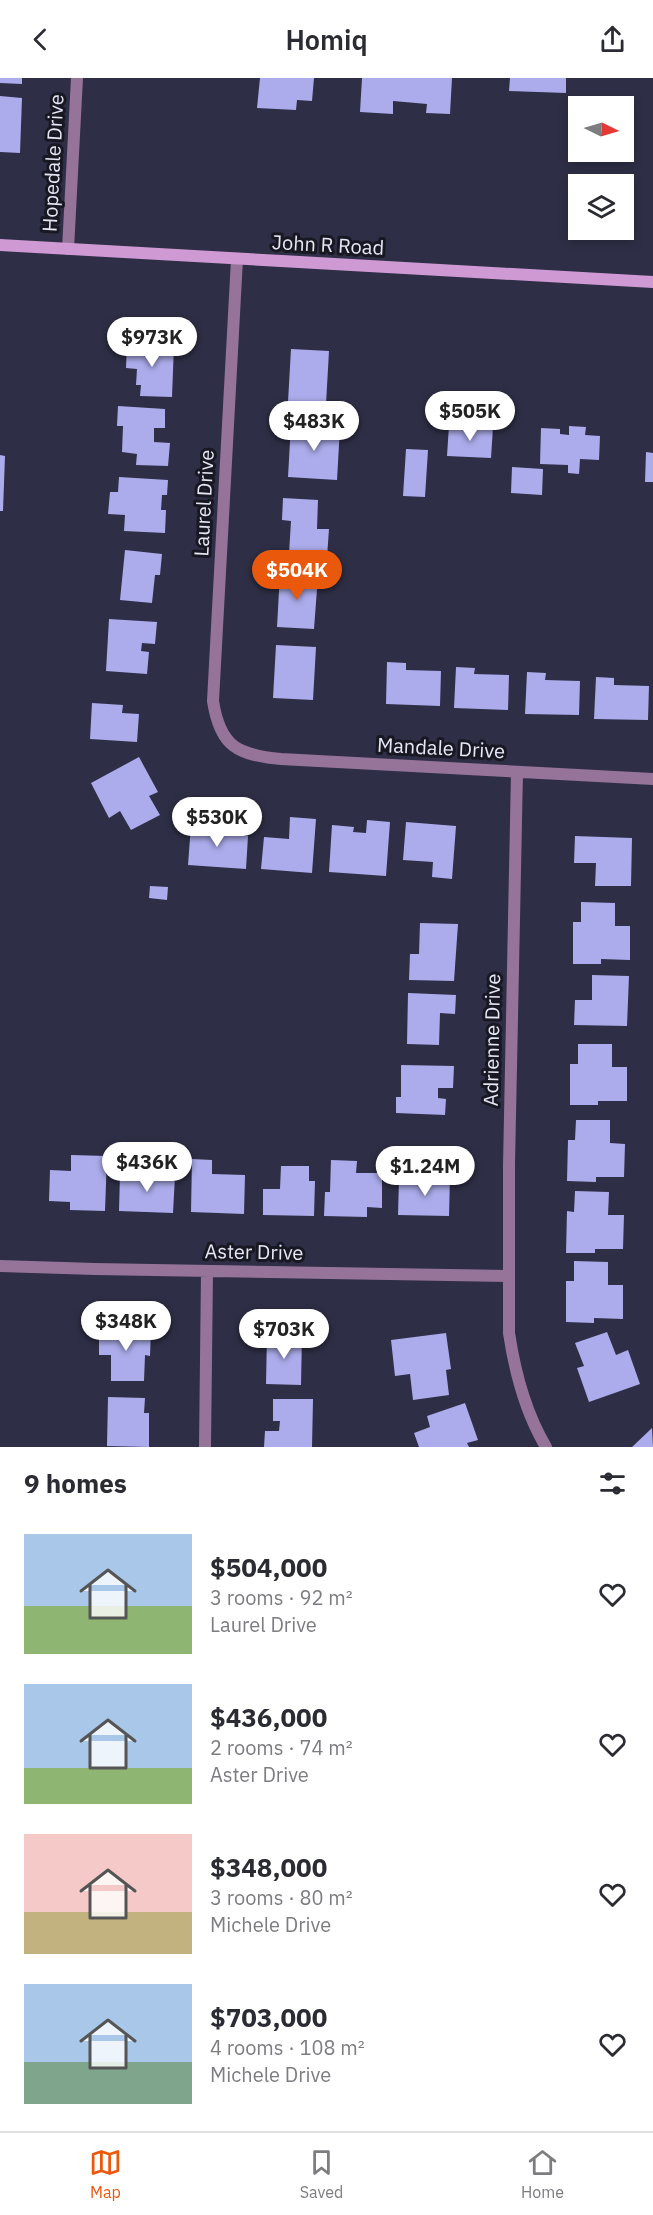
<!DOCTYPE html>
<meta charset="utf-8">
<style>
:root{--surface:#fff;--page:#f2f2f3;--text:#2b2b33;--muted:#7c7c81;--line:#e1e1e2;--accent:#ea580c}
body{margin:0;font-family:"IBM Plex Sans",sans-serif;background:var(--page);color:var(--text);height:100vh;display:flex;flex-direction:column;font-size:22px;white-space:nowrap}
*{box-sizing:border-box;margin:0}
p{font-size:20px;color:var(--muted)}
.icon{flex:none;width:33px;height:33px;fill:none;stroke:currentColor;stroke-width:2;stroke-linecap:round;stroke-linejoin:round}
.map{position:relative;height:1369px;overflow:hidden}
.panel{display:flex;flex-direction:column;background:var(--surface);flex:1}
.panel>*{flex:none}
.needle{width:39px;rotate:95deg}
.fabs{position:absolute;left:568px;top:18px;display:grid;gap:12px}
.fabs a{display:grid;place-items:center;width:66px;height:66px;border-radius:0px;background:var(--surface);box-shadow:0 3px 9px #0003;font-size:30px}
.price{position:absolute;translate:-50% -51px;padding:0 14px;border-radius:21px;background:#fff;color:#222;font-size:20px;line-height:39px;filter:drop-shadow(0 2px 3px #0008)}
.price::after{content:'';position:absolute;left:50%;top:36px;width:18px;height:14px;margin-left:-9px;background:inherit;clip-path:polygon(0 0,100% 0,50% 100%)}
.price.active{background:var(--accent);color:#fff}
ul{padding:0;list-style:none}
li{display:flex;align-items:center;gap:18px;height:150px;padding:0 24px}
li span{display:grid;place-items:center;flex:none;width:168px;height:120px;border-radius:0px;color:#555}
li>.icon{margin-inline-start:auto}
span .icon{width:72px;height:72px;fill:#fffc;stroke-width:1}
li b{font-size:26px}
h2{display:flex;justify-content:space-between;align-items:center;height:72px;padding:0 24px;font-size:26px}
header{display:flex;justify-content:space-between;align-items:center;height:78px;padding:0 24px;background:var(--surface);font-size:27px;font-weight:600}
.dock{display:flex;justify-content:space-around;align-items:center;height:84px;border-top:2px solid var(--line);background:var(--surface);font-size:16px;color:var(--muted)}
.dock a{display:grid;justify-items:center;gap:3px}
.dock .active{color:var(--accent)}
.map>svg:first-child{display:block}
</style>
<header><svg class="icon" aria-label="back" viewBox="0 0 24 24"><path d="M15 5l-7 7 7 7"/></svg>Homiq<svg class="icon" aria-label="share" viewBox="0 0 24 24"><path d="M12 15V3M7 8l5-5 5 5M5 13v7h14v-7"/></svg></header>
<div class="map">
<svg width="653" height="1369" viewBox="0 0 653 1369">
<rect width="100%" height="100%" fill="#2e2e46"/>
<path fill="#acacec" d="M0,0H22V6L0,5Z
M260,0H314L312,23L297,22L296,32L257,30Z
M362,0H452L450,36L426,35L427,26L393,23V36L360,34Z
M510,0H566V15L509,13Z
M0,18L22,20L20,75L0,74Z
M127,264L174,267L172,319L140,318L141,307H136L137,291L126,290Z
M291,271L329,273L326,326L288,324Z
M118,328L165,331V350H154V364L170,365L168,388L136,387L137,376L122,374L123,348H117Z
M291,346L340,349L337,402L288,399Z
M449,347L493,349L491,380L447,378Z
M569,348L586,349L585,357L600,358L599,382L580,381L579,396L568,395V387L540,386L541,350L560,351V356L569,357Z
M406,371L428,372L425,419L403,418Z
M646,374L653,375V404H645Z
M0,377L5,378L3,433H0Z
M512,389L543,391L542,417L511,415Z
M119,399L168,402L167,417H162L161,432H166L165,455L124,453L125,437L108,436L110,414H118Z
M283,420L318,422L317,451H329L327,479L289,476L291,443L282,442Z
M125,472L162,476L160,497H155L152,525L120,522Z
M280,495L318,498L314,551L277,549Z
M109,541L157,544L155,566L142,565L141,573L149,574L147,596L106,593Z
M276,567L316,569L313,622L273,620Z
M387,584L406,585V592L441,593L440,628L386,626Z
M456,589L475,590L474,596L509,597L508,632L454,630Z
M527,594L546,595L545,602L580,603L579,637L525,636Z
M596,599L614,600V607L649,608L648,642L594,641Z
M92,625L123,627L122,635L139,636L137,664L90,661Z
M139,679L158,714L149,718L160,737L131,752L120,733L109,740L91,705Z
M290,739L316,741L312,795L261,791L264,759L289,761Z
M367,742L390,744L386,798L329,794L332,747L354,749L353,754L366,755Z
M406,744L456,748L452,801L432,799L433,784L403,782Z
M191,747L226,750L225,756L248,758L246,791L188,787Z
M575,758L632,760L631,808H595L596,785H574Z
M150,808L168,809L167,822L149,820Z
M581,824L615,825V848H630V882L601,881V886H573V844H581Z
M420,845L458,846L454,903L409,902L410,876H419Z
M592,897L629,898L627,948L574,947L575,922H592Z
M408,915L456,917L455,936L440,935L439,967L407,966Z
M578,966H612V989H627V1023H598V1027H570V986H578Z
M401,987L454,988L453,1010H438V1020L446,1021L445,1037L396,1035V1019H401Z
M576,1042H610V1065L625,1066L624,1099H596V1104L567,1103L568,1062H575Z
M71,1077L107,1078L105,1133L70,1132V1124L49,1123L50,1092L71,1093Z
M192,1081L212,1082V1096L245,1097L244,1136L191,1134Z
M331,1082L357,1083L356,1095H382V1130L367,1129V1139L324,1138L325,1114H330Z
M281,1088H309V1103H315L314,1138L263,1137V1111H280Z
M120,1096L175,1098L173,1135L119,1133Z
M431,1098H450L449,1138L398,1137L399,1101H431Z
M575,1113L609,1114L608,1137H624L623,1171H595V1175H566L567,1133L574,1134Z
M574,1183L608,1184V1207H623V1241L594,1240V1245L566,1244V1203H574Z
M99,1251L151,1252L150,1278L145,1277L144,1303H111V1277H99Z
M607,1254L616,1277L628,1272L640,1306L589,1324L577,1290L584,1288L575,1265Z
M446,1255L451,1291L446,1292L449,1317L413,1322L410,1296L395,1298L391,1262Z
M267,1257H302L301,1307L266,1306Z
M108,1319L145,1320L144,1335H149V1369L107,1368Z
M273,1321H313L312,1369H264L265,1353H279L280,1343H273Z
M465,1325L478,1362L467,1365L469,1369H419L414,1355L430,1349L427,1338Z
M652,1350L653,1369H632Z"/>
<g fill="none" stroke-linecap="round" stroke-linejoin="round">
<path stroke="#967499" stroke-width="12" d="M68,171L77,0
M237,181L213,623C220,669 238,677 281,681L653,701
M517,694L509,1087V1255C515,1295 525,1334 546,1369
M0,1188L95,1191L508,1198
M205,1369L207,1193"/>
<path stroke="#cf99d4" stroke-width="12" d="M0,167L653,204"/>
</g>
<g text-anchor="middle" stroke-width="6" stroke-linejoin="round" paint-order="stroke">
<g font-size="20" fill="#e6e7f6" stroke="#181822">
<text transform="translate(53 85) rotate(-87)" y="7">Hopedale Drive</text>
<text transform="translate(328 167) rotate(3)" y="7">John R Road</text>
<text transform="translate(204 425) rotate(-87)" y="7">Laurel Drive</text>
<text transform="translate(441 670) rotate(3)" y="7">Mandale Drive</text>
<text transform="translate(492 962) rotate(-89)" y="7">Adrienne Drive</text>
<text transform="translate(254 1174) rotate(1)" y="7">Aster Drive</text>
</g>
</g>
</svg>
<div class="fabs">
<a><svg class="needle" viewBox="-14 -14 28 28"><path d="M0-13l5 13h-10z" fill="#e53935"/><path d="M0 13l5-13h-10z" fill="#7c7c81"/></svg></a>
<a><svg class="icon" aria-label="layers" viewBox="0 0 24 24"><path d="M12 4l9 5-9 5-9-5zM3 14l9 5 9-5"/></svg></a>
</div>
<b class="price" style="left:152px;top:290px">$973K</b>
<b class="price" style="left:470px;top:364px">$505K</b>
<b class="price" style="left:314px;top:374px">$483K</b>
<b class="price active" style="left:297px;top:523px">$504K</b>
<b class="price" style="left:217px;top:770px">$530K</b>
<b class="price" style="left:147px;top:1115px">$436K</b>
<b class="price" style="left:425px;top:1119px">$1.24M</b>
<b class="price" style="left:126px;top:1274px">$348K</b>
<b class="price" style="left:284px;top:1282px">$703K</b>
</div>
<section class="panel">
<h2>9 homes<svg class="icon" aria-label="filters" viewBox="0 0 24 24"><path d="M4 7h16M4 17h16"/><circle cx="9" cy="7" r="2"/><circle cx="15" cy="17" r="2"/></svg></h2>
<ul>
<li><span style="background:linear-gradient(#a9c7e8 60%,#8fb573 0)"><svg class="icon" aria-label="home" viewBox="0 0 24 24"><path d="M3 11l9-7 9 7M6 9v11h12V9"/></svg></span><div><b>$504,000</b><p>3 rooms · 92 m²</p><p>Laurel Drive</p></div><svg class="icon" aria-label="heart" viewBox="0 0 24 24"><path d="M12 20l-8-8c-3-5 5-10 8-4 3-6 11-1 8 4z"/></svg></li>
<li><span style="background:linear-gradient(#a9c7e8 70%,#8fb573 0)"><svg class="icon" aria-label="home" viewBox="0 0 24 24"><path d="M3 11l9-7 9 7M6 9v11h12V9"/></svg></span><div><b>$436,000</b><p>2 rooms · 74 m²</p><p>Aster Drive</p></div><svg class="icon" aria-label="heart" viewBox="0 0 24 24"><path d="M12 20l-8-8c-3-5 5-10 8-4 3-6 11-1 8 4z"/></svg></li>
<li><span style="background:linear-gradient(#f6c9c9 65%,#c2b280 0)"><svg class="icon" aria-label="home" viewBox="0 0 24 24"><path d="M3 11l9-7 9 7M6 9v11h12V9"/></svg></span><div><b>$348,000</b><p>3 rooms · 80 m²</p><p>Michele Drive</p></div><svg class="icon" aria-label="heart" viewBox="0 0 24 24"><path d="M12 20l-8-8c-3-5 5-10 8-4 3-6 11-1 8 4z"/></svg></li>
<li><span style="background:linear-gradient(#a9c7e8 65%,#7fa58c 0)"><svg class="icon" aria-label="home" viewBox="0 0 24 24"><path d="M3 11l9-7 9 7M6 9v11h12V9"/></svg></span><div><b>$703,000</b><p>4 rooms · 108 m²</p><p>Michele Drive</p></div><svg class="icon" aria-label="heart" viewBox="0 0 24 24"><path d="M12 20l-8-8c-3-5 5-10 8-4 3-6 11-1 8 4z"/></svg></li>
</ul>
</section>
<nav class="dock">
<a class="active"><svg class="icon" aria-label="map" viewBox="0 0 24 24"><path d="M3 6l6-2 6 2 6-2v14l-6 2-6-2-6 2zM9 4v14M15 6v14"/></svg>Map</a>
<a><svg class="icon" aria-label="saved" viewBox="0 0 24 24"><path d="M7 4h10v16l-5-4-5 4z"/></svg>Saved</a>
<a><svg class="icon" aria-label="home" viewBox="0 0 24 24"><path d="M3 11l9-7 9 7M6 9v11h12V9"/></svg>Home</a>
</nav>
